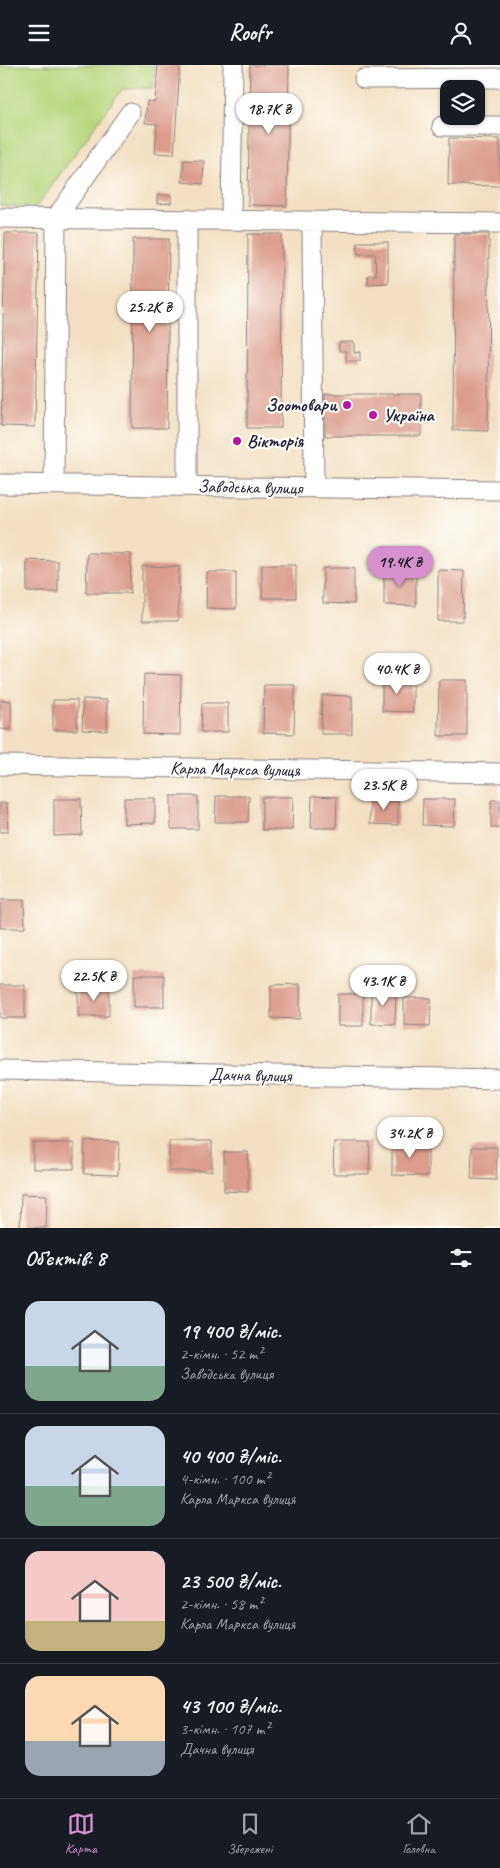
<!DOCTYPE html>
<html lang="uk">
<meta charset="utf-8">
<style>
:root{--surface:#171b24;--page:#20242c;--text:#f1f3f6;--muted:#9ea1a6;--line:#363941;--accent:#d690ce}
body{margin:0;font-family:Caveat,sans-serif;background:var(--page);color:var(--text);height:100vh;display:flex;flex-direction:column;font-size:19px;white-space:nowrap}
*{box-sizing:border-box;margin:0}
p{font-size:16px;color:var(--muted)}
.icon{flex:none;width:28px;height:28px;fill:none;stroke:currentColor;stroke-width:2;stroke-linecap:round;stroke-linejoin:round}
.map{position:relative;height:1163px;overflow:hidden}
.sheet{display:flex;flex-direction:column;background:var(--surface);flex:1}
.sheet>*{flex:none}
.tools{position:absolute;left:440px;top:15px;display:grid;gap:10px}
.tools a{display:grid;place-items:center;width:45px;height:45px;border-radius:10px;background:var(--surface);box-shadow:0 1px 4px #0004;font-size:25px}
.price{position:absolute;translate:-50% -42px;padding:0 11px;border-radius:18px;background:#fff;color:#222;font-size:16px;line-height:32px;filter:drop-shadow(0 1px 2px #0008)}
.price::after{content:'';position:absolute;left:50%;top:30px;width:15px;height:11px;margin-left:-8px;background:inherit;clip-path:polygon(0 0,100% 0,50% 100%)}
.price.selected{background:var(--accent);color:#111}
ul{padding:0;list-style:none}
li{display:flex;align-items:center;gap:15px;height:125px;padding:0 25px}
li+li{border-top:1px solid var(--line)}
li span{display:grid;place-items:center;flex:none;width:140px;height:100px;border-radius:15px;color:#555}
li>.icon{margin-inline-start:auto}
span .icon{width:60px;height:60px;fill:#fffc;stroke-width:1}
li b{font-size:21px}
h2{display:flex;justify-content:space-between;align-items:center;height:60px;padding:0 25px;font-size:21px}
header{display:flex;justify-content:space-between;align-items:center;height:65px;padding:0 25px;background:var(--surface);font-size:22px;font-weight:700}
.tab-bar{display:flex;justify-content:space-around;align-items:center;height:70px;border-top:1px solid var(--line);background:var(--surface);font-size:14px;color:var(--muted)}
.tab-bar a{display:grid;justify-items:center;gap:2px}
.tab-bar .selected{color:var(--accent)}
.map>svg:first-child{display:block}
</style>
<header><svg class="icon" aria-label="menu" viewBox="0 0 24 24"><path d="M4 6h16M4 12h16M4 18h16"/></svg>Roofr<svg class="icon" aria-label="person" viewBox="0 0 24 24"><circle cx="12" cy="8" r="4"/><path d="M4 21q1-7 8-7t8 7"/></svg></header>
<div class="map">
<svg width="500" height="1163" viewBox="0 0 500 1163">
<rect width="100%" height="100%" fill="#fdfcf7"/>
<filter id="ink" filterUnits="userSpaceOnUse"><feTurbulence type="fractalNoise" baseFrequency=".02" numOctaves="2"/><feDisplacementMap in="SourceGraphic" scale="10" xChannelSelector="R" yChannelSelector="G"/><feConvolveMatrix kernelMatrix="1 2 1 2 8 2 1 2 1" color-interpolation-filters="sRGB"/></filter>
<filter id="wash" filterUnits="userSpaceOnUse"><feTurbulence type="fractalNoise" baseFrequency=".0096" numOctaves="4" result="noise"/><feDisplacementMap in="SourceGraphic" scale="20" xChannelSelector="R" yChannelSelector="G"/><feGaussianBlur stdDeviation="1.12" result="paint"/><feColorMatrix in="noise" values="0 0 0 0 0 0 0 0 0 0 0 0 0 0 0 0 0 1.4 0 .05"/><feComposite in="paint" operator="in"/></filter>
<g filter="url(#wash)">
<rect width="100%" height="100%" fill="#f3e0c4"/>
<path fill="#b8d67d" stroke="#6d7c5c" d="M0,0H155L153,23L122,24L37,141H0Z"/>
<g id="blocks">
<path fill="#db9c8e" d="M158,0H180L174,89L155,88L157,59L145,58L147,36L155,37Z
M250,0H289L287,141L248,140Z
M449,73L500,74V121L448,120Z
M184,95L204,96L203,119L182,117Z
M157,130H171V138L157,139Z
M5,168H39L35,362L1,361Z
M248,169H282L281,363H247Z
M454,169H489L488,366L453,365Z
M133,174H169L167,363H132Z
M357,177H388V218L368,219V210H376L375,189H358Z
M339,277H354V288L360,287V296H346V286H339Z
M325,329H421V371H325Z
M87,488L131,489L130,528H86Z
M27,495L58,496V527H27Z
M262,500H296V533H262Z
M142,501L179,502L178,556H142Z
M323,503H354V539L323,538Z
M384,504L416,505V541L384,540Z
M438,505L464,506L463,556H438Z
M207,507H236V544L206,543Z
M144,609L181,610L180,670L143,669Z
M382,612L413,613V647L382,646Z
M439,615H467V671H438Z
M264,620H295L294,669L263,668Z
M322,630L352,631V669H321Z
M83,634L107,635V666L82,665Z
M0,635L11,636V665L0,664Z
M53,635H77V665H53Z
M202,638H228V667H201Z
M171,731H198V764H171Z
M216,731H249L248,757H215Z
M312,731L337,732L336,763H311Z
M262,732H293L292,765H262Z
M370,732L398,733V760L370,759Z
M124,733H155V758L124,759Z
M54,734H81L82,770L54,771Z
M423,734H455L454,761L422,760Z
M491,735H500V763H491Z
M0,738H7L8,767H0Z
M0,835H24L25,863H0Z
M134,910H164V942H134Z
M300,919V954L271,953V920Z
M0,920H25V953H0Z
M78,923H109V951H78Z
M371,925H396L395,959H371Z
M338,929H363V961H338Z
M404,933H431L430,961L404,960Z
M85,1076L119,1077L118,1110L84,1109Z
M169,1076H212V1106H169Z
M334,1077H370L369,1109H333Z
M392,1077L428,1078V1111L392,1110Z
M33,1078H74V1104H33Z
M472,1082H497L496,1115L471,1114Z
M224,1087H248V1127L224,1126Z
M21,1129L47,1130L46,1163H20Z"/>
</g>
</g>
<g filter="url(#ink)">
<use href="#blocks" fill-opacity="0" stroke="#8a8180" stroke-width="1"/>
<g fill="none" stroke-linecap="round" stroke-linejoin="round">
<g stroke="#8a8180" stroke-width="21">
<path id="minor" d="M364,14L500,13
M442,61H500
M0,153L500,158
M231,155L233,0
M312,158L314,423
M0,419L500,425
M54,419L56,153L130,48
M187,421V154
M0,700L500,708
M0,1005L500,1014"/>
</g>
<use href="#minor" stroke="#fff" stroke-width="19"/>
</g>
</g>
<g fill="#b5179e" stroke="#fdfcf7" stroke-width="2">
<circle cx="347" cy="340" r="5"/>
<circle cx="373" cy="350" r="5"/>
<circle cx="237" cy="376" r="5"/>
</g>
<g text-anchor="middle" stroke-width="4.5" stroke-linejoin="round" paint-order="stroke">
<g font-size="18" font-weight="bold" fill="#22223b" stroke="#fdfcf7" text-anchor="start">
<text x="337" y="346" text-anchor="end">Зоотовари</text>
<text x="383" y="356">Україна</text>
<text x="247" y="382">Вікторія</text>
</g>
<g font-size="18" fill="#22223b" stroke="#fdfcf7">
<text transform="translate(250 422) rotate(1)" y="6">Заводська вулиця</text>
<text transform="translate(235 704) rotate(1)" y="6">Карла Маркса вулиця</text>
<text transform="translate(250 1010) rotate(1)" y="6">Дачна вулиця</text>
</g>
</g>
</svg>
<div class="tools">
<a><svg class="icon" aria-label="layers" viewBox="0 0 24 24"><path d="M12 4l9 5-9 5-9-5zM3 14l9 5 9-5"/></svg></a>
</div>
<b class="price" style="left:269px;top:70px">18.7K ₴</b>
<b class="price" style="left:150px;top:268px">25.2K ₴</b>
<b class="price selected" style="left:400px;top:523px">19.4K ₴</b>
<b class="price" style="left:397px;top:630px">40.4K ₴</b>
<b class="price" style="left:384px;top:746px">23.5K ₴</b>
<b class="price" style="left:94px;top:937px">22.5K ₴</b>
<b class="price" style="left:383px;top:942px">43.1K ₴</b>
<b class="price" style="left:410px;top:1094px">34.2K ₴</b>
</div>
<section class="sheet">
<h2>Об’єктів: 8<svg class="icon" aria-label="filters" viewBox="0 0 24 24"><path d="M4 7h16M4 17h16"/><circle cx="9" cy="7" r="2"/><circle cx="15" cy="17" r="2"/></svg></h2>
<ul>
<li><span style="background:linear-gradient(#c9d6e8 65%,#7fa58c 0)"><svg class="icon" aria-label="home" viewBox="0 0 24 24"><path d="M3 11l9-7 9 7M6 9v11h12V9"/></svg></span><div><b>19 400 ₴/міс.</b><p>2-кімн. · 52 m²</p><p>Заводська вулиця</p></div></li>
<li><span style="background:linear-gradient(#c9d6e8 60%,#7fa58c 0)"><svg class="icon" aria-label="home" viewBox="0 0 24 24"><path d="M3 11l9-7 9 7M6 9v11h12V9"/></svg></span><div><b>40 400 ₴/міс.</b><p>4-кімн. · 100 m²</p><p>Карла Маркса вулиця</p></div></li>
<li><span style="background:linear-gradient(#f6c9c9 70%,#c2b280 0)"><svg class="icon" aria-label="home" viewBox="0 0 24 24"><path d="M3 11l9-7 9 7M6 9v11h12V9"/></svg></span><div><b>23 500 ₴/міс.</b><p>2-кімн. · 58 m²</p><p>Карла Маркса вулиця</p></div></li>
<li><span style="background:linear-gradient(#ffd9b3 65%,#9aa5b1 0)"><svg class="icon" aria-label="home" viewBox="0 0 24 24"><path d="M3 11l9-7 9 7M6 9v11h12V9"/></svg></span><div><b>43 100 ₴/міс.</b><p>3-кімн. · 107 m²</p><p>Дачна вулиця</p></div></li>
</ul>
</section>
<nav class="tab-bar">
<a class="selected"><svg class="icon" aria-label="map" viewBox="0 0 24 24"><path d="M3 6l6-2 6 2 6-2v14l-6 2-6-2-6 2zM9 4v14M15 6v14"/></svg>Карта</a>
<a><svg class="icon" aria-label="saved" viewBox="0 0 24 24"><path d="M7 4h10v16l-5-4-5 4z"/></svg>Збережені</a>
<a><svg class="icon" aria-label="home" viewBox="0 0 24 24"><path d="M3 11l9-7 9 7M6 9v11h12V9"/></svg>Головна</a>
</nav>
